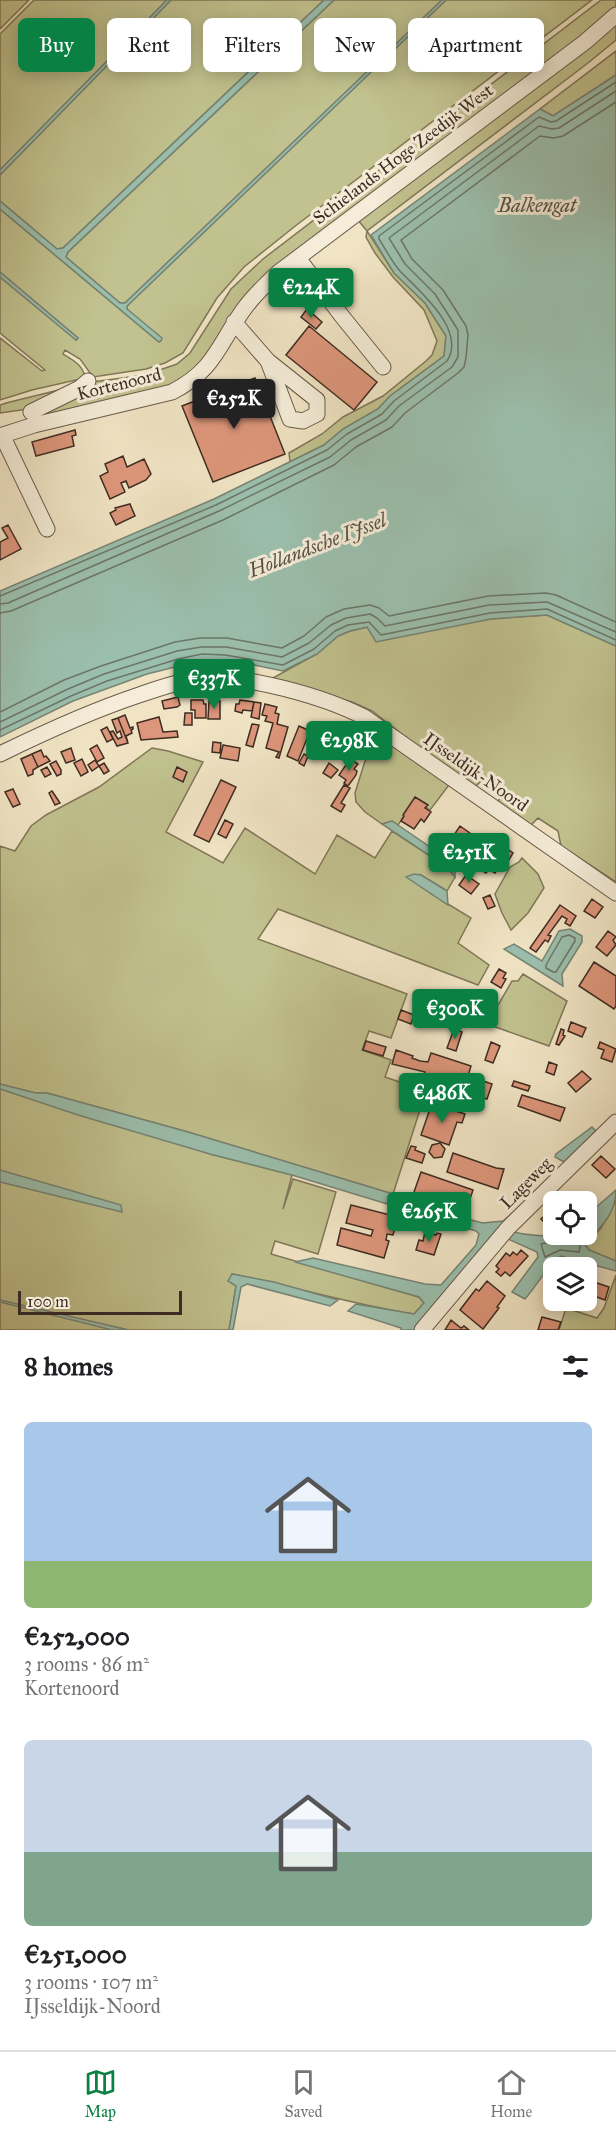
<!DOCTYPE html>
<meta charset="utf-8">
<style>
:root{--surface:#fff;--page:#f2f2f2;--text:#202124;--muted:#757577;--line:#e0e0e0;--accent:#0b8043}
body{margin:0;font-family:"IM FELL Great Primer",serif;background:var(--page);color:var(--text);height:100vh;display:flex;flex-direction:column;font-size:22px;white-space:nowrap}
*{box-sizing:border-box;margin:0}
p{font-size:20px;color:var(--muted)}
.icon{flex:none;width:33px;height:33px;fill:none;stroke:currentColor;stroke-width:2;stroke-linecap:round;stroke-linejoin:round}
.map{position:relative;height:1330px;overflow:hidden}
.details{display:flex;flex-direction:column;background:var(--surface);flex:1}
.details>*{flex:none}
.top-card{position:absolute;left:18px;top:18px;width:580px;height:54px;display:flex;gap:12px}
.fabs{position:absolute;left:543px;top:1191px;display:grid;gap:12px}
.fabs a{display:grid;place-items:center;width:54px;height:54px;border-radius:9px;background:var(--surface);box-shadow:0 3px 15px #0003;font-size:30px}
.scale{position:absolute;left:18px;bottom:15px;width:164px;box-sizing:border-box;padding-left:6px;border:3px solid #3e2c22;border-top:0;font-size:16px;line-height:21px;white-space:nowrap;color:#3e2c22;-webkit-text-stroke:4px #f5edd9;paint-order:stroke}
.price{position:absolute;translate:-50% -51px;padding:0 14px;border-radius:6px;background:var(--accent);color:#fff;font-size:20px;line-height:39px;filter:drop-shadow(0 2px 3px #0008)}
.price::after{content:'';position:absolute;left:50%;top:36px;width:18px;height:14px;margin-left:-9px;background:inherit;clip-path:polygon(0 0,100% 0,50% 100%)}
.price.on{background:#222;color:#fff}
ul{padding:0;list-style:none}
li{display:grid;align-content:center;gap:12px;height:318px;padding:0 24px}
li span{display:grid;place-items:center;height:186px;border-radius:9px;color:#555}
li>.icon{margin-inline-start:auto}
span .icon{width:108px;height:108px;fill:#fffc;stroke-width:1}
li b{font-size:26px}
h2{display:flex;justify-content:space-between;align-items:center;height:72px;padding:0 24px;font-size:26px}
.tag{padding:0 21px;border-radius:9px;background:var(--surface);box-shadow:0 3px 15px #0003;font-size:21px;line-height:54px}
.tag.on{background:var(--accent);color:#fff}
.tabs{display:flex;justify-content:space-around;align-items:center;height:84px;border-top:2px solid var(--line);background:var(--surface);font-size:16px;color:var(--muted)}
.tabs a{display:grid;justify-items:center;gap:3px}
.tabs .on{color:var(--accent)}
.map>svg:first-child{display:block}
</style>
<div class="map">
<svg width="616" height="1330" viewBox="0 0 616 1330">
<rect width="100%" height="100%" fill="#f0e4c4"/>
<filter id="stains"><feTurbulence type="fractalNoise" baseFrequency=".00333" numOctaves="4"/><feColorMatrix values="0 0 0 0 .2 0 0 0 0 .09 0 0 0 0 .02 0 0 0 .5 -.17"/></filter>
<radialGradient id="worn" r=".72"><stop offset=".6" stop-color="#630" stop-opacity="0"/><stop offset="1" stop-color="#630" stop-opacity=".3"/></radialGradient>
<path fill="#c1c28f" stroke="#807758" stroke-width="1.5" d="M0,0H29L0,29Z
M34,0H167L0,170V34Z
M171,0H324L63,248L57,249L0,201V175Z
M334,0H442L125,303H120L66,257L68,252Z
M446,0H592L294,227L244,267L217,298L183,353L165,363L146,369L93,377L80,359L65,350L63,354C73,360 84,366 85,378L32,390L0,400V338L42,371L45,370L0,333V277L74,338L76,340L78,338L0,272V209L159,342L127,309V306Z
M601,0H616V9L580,39L276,267L199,367L166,388L42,416L41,413L92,382L145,375L177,364L190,353L231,289L263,259Z
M616,22V40L588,63L367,231L394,273L425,303L446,336L444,356L390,396L378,409L343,429L324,445L290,462L289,453L322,434L343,417L383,396L426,361L432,355L437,341L424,310L393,277L375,253L366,237L367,231L358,220Z
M616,51V75L553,116L540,109Z
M79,385L28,409L0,413V405L6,403Z
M547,615L616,646V882L561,846L558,831L538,818L531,825L498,802L502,792L481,781L473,789L372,711L352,702L271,679L317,654L338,636L350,631L368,627Z
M384,737L449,785L430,810L415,800L398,825L392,821L382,824L365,812L356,802L355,793L365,761Z
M152,748L168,751L203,762L166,832L223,863L245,828L315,874L337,835L375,858L392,831L447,867L455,877L447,891L421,875L430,893L471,918L458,943L489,965L478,985L278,909L258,939L407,994L391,1038L369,1031L362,1050L391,1060L385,1077L426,1091L393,1194L188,1132L47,1093H37L210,1154L292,1175L283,1209L293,1179L336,1192L318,1254L275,1241L271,1254L419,1297L424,1303L414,1314C353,1305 293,1286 232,1274L236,1286L229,1330H128L120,1328L112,1330H0V846L15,851L31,826L46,815L99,787Z
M522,858L538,874L544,888L528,913L511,930L502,913L495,894L510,867L519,862Z
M523,974L567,1001L549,1046L487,1024L512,981H518Z
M616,1200V1261L589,1250L586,1246L587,1242L601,1228Z
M616,1275V1330H559L566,1308L597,1318L604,1308Z"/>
<path fill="#9bbfad" stroke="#768475" stroke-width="1.5" d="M167,0H171L0,175V170Z
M324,0H334L68,252L66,257L120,303H125L442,0H446L127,306V309L162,338L161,341L159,342L0,209V201L57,249L63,248Z
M616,75V646L547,615L491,619L376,642L367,627L350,631L338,636L317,654L283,671L249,664L203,660L147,674L73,701L0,737V591L214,499L324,445L343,429L378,409L390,396L444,356L446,336L425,303L394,273L371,235L540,109L553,116Z
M0,272L78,338L76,340L0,277Z
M392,821L455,864V877L447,867L382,824Z
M414,874L421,875L447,891L448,905L406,877Z
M570,929L582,936V942L562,974L563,986L504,949L514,944L542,961L559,931Z
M0,1084L36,1093H47L188,1132L393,1194L398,1202L483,1223L503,1221L518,1208L505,1230C536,1239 556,1235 586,1234L587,1215L616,1190C616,1213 602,1226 587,1242L586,1246L589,1250L616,1261V1271L561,1256C551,1261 535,1288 525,1299L512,1292L538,1257L537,1252L499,1235L417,1330H401V1328L348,1311L356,1304L414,1314L424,1303L419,1297L295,1262L313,1258L425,1284L441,1285L476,1245L479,1234L476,1231L292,1175L210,1154L78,1115L0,1089Z
M592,1127L596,1131L564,1162L555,1157L556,1154Z
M0,1170L121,1205L122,1212L0,1182Z
M232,1274L274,1282L338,1300L330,1306L247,1284L241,1287L233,1330H229L236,1286L228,1281Z
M0,1300L120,1328L128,1330H112L0,1302Z"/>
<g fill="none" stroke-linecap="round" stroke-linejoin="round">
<path stroke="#6c7668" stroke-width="1.5" d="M0,596L216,505L327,450L347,434L382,414L394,401L447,361C467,330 419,291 400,271C392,262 386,250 379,239V236L539,117L551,122L556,121L616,82
M0,604L8,603L219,511L330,457L351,440L386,420L399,406L452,367L458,357V330L435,294L405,264L389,238L539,126L552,129L559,128L616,91
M0,613L11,611L223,520L334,465L356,447L392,427L405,413L458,373L464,367L466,358L468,335L466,326L443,290L412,259L401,240L540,136L554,138L563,136L616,102
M0,712L64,680L101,666L175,642L200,638H227L282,648L304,636L326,617L344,609L370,605L379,608L389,616L488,596L546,593L556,595L616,622
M0,722L68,689L104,674L177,651L201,647H226L282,657L309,643L331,625L346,618L370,614L377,618L385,626L489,605L547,602L616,632
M0,730L71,696L107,681L178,659L202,654L225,655L283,665L314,649L335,631L348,625L369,622L381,635L490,613L547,609L616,640
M569,935L575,938V941L556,972H553L546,968V965L562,937Z
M560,1234L556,1241L541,1244L545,1257L560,1250L579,1252L581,1240L586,1234"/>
</g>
<path fill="#dd967b" stroke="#3e2c22" stroke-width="1.5" d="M307,309L322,322L316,329L301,317Z
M309,326L377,382L354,410L286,355Z
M255,378L285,454L213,482L182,406Z
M75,430L76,435L72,436L74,446L36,456L32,442Z
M123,456L127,467L144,459L151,474L146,480L129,488L126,481L121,483L125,492L110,499L100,476L108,472L105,464Z
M130,504L135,516L116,525L110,513L116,510L115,508Z
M8,525L21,549L0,560V542L8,538L2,528Z
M178,697L180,705L177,707L164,709L162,701Z
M191,700H203L204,704H206V718H195V710H191Z
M240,700L254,702L252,711L243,710L242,713L235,711L236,704H239Z
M209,701H220V719H208Z
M254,702L261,703L259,719L251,717Z
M265,704L277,707L275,713L279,714L277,724L288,727L279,758L276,757L279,752L266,748L273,723L265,721L267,716L262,715Z
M185,713H192V725H184Z
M125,715L130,728L133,727V729L131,730L132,733L126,736L128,743L118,718Z
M159,717L163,732L177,731L178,737L141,740L137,723Z
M118,718L128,743L117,746L110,732L113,731L118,739L122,737L120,731L117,733L112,720Z
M252,724L259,725L253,747L246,745Z
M322,724L331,729L321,747L316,744L319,739L316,735Z
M299,726L310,731L298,761L287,756Z
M343,726L349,731L336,745L328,738L333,731L336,733Z
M107,727L113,739L107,742L101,730Z
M351,732L356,736L348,746L343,741Z
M356,736L361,741L357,745L361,748L356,753L348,746Z
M213,742L221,743L220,753L212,752Z
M97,745L104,758L97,762L90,749Z
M223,745L240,748L238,761L220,758Z
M71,748L75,760L66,763L61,752Z
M41,750L44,757L46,756L50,761L38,767L32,754Z
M32,754L38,767L33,770V774L28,776L21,759Z
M304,754L308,756L304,766L299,763Z
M82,759L88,772L81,776L74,763Z
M350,759L358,764L354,769L357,771L356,775L348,786L344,783L346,780L339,775Z
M95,760L99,766L92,771L88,765Z
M56,761L61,770V774L57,776L50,764Z
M104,763L109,771L104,774L99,766Z
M329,763L338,770L331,778L323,773Z
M47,767L51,774L45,777L41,770Z
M177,767L187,772L183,782L173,777Z
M221,780L236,787L209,842L194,835Z
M344,785L350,788L341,803L345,805L341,812L331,806Z
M13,789L20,804L13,807L5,792Z
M52,791L60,803L55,805L49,793Z
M415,797L428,805L425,808L431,812L424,822L421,819L414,829L401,821L404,816L403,815Z
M225,820L233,824L226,838L218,834Z
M460,826L474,836L468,845L454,835Z
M506,848L513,853L507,863L504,861L495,873L490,870Z
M461,851L465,855L460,863L455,859Z
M487,856L494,862L490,868L482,862Z
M482,862L490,868L486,873L478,868Z
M466,875L479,884L471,894L459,885Z
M490,895L495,906L488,909L483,898Z
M592,899L603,907L595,918L584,911Z
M560,905L576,916L570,926L565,923L567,919L562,916L548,935L551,936L548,942L545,940L536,952L530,948Z
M608,931L616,937L613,940L616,945L607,956L596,947Z
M594,962L616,976V1006L614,1009L579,986Z
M499,969L506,973L503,978L506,979L501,988L491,982Z
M485,990L491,993L487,1002L481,999Z
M401,1010L414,1015L411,1024L398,1019Z
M571,1022L586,1028L582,1037L568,1031Z
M454,1029L462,1032L456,1051L447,1048Z
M561,1029L564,1030L563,1035L565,1036L559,1045L556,1044Z
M366,1041L386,1047L383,1056L363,1050Z
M491,1042L500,1046L493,1063L485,1060Z
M600,1042L616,1049L612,1062L601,1058L604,1050L598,1048Z
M396,1050L413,1056L412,1058L420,1061L428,1062L431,1053L471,1066L468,1076L492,1084L487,1099L423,1078L425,1072L392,1064Z
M549,1062L557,1065L554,1075L546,1072Z
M582,1071L591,1079L576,1092L568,1083Z
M514,1081L530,1086L528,1091L512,1086Z
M522,1095L565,1108L560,1121L518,1106Z
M432,1103L465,1114L462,1123L457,1122L449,1145L421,1135Z
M440,1143L445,1149L442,1157L434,1158L429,1152L432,1145Z
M411,1146L416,1147L415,1150L425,1154L422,1163L406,1158Z
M453,1153L496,1168L504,1169L498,1189L447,1172Z
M601,1156L615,1169L606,1178L592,1165Z
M421,1172L473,1190L466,1211L413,1195Z
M351,1205L398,1217L393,1235L387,1234L386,1240L389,1241L384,1258L337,1245L341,1228L371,1236L373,1230L346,1223Z
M554,1207V1227L551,1229L541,1219Z
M425,1232L436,1235L437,1233L441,1234L434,1255L416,1250L419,1240L423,1241Z
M521,1250L528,1256L510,1276L505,1272L501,1276L496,1272L499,1269L496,1266L506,1253L510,1256L513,1252L517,1255Z
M588,1280L609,1287L605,1300L586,1293Z
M487,1281L505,1296L497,1307L499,1308L483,1329L460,1310L476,1289L479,1291Z
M542,1317L561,1322L558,1330H538Z
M451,1320L461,1328L464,1326L469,1330H445Z"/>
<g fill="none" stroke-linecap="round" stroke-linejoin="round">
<g stroke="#6a5a4a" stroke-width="17">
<path id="minor" d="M298,258L341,315L383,367
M234,322L268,361L317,400V414L303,421L290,419L268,361
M31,412L80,388L88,381
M2,435L47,529
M0,436L34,425L172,392C215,370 218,345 244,309C254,295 266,284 279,272L585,42L616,15
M0,754C45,732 91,711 139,695C159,688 180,681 201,678C245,674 325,697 364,717L616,893
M422,1330L508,1228L616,1122"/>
</g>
<use href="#minor" stroke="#f5edd9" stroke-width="15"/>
</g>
<g text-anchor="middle" stroke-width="6" stroke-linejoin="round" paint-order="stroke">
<g font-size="18" fill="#3e2c22" stroke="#f5edd9">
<text transform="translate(403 154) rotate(-37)" y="6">Schielands Hoge Zeedijk West</text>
<text transform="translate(119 384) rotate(-14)" y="6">Kortenoord</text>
<text transform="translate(476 772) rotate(35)" y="6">IJsseldijk-Noord</text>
<text transform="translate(526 1183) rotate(-45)" y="6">Lageweg</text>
</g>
<g font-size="20" font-style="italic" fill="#555145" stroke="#f5edd9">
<text x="537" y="212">Balkengat</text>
<text transform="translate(317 545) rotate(-21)" y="7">Hollandsche IJssel</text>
</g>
</g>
<rect width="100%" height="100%" filter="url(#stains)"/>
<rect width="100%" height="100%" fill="url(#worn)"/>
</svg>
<div class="fabs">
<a><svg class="icon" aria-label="locate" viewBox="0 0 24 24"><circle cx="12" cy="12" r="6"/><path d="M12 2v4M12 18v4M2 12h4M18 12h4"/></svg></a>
<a><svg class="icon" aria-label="layers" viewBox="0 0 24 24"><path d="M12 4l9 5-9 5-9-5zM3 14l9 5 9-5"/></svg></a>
</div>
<div class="scale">100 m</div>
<b class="price" style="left:311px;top:319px">€224K</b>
<b class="price on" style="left:234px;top:430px">€252K</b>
<b class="price" style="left:214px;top:710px">€337K</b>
<b class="price" style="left:349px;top:772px">€298K</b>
<b class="price" style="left:469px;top:884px">€251K</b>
<b class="price" style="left:455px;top:1040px">€300K</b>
<b class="price" style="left:442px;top:1124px">€486K</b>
<b class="price" style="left:429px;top:1243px">€265K</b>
<div class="top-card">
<a class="tag on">Buy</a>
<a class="tag">Rent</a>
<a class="tag">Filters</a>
<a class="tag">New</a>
<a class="tag">Apartment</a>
</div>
</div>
<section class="details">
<h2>8 homes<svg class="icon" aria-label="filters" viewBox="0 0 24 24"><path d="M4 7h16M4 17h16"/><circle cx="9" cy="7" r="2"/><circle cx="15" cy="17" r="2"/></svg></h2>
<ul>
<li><span style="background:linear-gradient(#a9c7e8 75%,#8fb573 0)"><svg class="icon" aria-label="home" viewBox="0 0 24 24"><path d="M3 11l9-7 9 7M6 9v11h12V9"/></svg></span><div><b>€252,000</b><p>3 rooms · 86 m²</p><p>Kortenoord</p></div></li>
<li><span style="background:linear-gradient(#c9d6e8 60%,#7fa58c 0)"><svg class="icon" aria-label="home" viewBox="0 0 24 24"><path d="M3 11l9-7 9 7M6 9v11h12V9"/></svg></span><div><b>€251,000</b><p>3 rooms · 107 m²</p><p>IJsseldijk-Noord</p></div></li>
</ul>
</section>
<nav class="tabs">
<a class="on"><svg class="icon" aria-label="map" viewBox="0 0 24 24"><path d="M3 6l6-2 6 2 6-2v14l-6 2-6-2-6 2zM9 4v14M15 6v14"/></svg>Map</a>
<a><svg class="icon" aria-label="saved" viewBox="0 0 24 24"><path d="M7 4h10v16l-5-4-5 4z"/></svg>Saved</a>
<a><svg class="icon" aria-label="home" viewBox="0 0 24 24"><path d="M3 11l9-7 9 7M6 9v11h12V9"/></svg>Home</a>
</nav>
